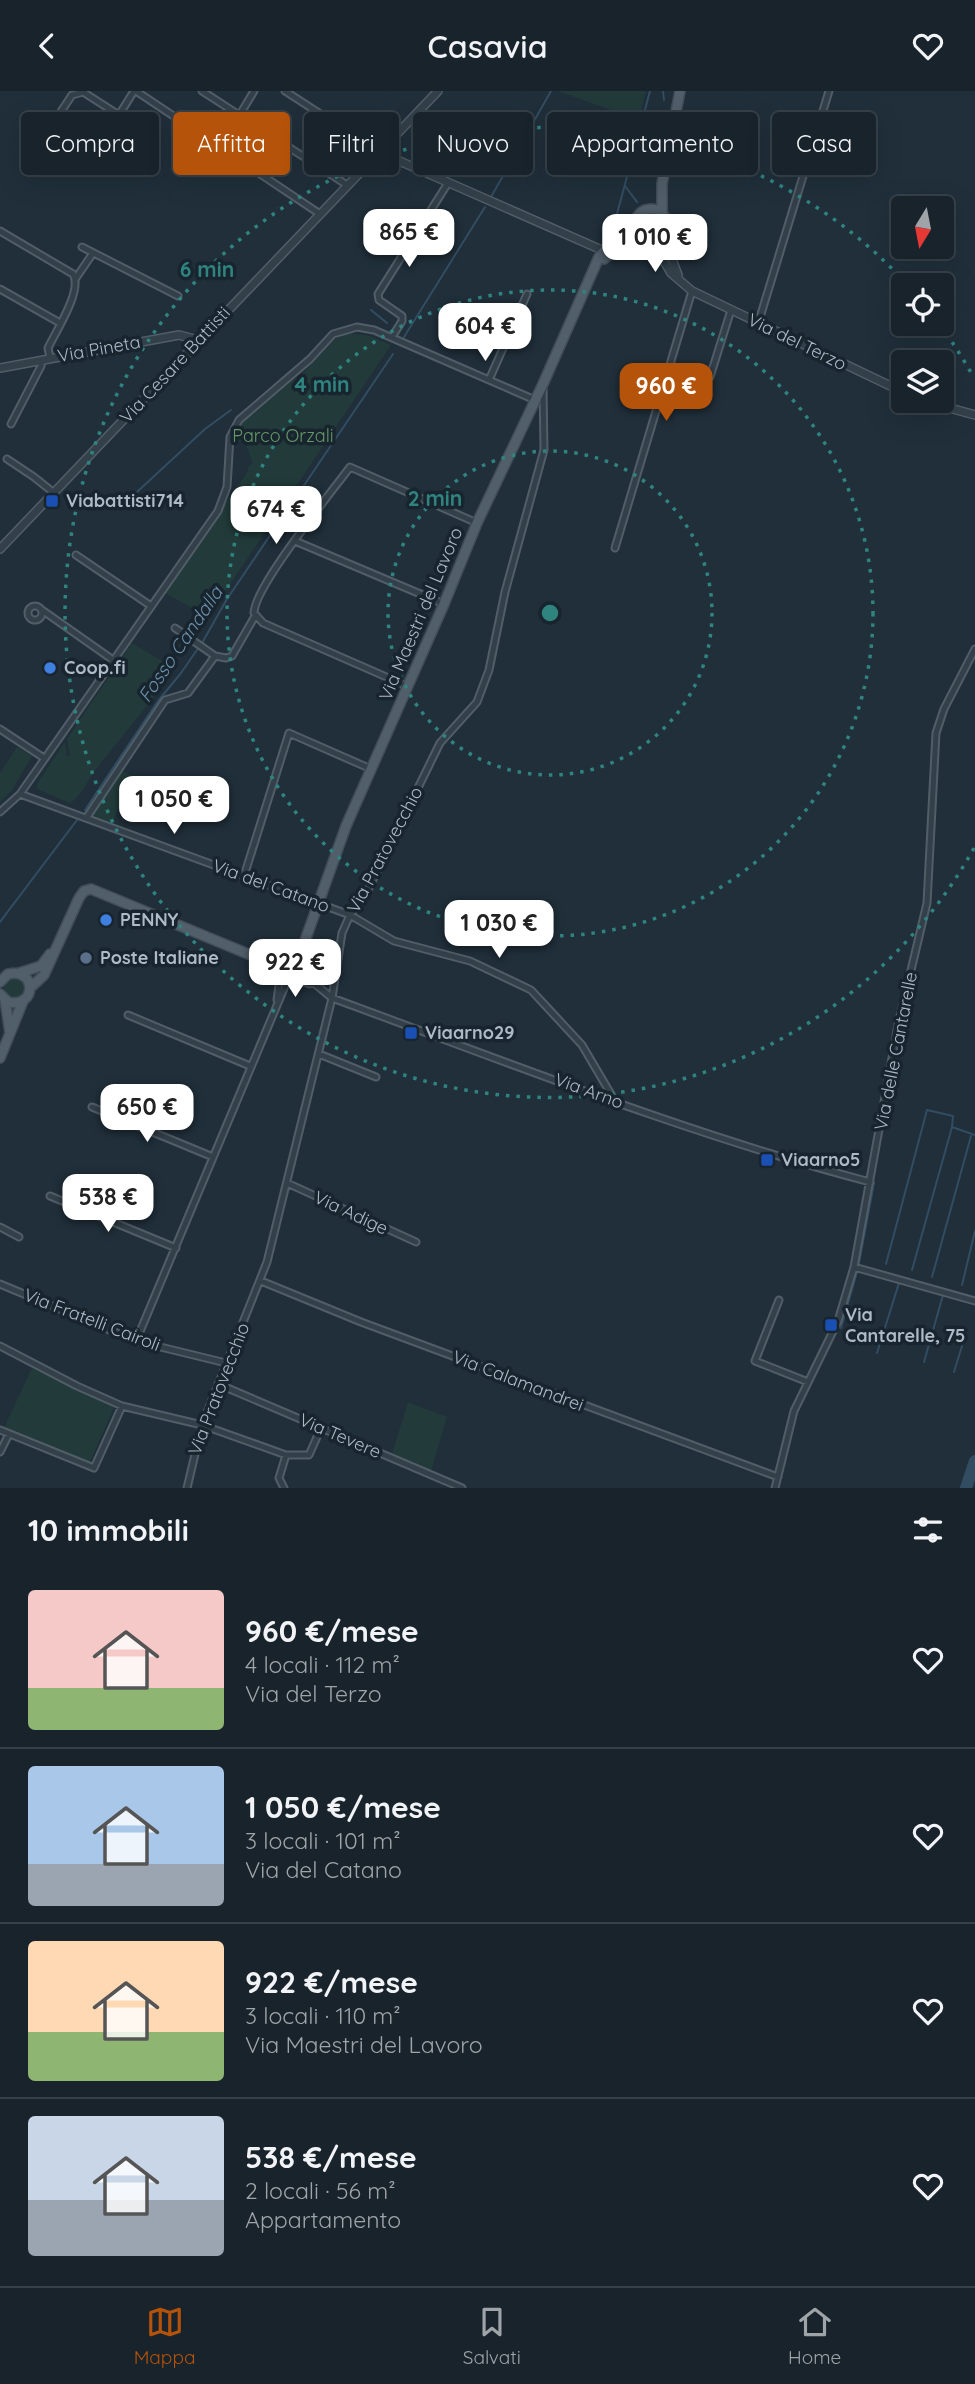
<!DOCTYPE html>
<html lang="it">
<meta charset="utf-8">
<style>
:root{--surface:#18232c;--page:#212b34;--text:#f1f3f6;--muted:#9fa4a9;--line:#364048;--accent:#b45309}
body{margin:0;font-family:Quicksand,sans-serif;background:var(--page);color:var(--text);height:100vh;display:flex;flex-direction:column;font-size:26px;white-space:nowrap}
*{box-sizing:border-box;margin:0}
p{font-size:23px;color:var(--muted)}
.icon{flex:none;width:38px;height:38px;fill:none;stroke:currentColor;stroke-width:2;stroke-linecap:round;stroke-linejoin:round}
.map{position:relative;height:1397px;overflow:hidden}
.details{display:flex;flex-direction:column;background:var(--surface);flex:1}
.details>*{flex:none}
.hud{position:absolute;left:21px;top:21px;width:934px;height:63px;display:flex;gap:14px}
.needle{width:46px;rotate:190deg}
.buttons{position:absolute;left:891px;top:105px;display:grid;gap:14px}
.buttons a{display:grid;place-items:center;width:63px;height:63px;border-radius:7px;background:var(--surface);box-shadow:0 7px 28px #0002,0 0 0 2px var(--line);font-size:35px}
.price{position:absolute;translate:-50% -60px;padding:0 16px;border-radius:14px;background:#fff;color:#222;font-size:23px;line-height:46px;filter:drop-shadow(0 2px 4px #0008)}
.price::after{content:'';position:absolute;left:50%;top:42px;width:21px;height:16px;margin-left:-10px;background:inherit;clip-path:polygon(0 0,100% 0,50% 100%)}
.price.active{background:var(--accent);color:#fff}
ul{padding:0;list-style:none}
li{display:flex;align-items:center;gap:21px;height:175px;padding:0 28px}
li+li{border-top:2px solid var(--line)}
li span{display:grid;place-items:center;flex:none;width:196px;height:140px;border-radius:7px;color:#555}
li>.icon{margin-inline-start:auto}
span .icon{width:84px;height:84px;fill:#fffc;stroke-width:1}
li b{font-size:30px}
h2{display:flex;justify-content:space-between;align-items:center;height:84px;padding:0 28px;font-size:30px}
.chip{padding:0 24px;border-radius:7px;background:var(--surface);box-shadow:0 7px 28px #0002,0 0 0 2px var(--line);font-size:24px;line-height:63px}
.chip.active{background:var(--accent);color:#fff}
header{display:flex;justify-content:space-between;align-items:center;height:91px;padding:0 28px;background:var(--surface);font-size:32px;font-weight:600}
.tabs{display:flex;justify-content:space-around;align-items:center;height:98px;border-top:2px solid var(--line);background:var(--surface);font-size:19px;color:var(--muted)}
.tabs a{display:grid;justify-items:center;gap:4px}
.tabs .active{color:var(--accent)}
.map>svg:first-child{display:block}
</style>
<header><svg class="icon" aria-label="back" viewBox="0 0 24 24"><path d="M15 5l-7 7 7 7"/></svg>Casavia<svg class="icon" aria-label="heart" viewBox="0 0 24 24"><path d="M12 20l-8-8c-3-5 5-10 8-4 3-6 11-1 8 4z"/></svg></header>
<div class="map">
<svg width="975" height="1397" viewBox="0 0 975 1397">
<rect width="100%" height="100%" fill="#202f3a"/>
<path fill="#223b3a" d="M558,0H646L639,29Z
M640 134a11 11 0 1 1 22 0a11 11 0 1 1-22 0Z
M347,242L370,245L391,254L208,526L165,502C187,470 210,439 230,405C236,393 247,388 249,374L253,373L244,349L234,353L237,341L245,328L306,279L335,248Z
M132,552L174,577C150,614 120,647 93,682C86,692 80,707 70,712L37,698V693L65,651L67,665H70L67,648Z
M17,656L32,665L12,699L0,711V682Z
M121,680L133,685L112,732L94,725L93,722Z
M4 897a10 10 0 1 1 20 0a10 10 0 1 1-20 0Z
M32,1277L114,1316L90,1371L4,1337Z
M408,1311L447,1326L431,1380L392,1363Z"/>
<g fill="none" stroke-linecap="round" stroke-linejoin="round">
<path stroke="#324d62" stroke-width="2" d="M663,0L664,9
M625,95L637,111
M491,106L551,0
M617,123L650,0
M646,126L656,142
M656,179L658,171
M371,219L387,232
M404,246L485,116
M137,401L205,338L231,319
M202,552L227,508L393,263
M85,719L158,610L181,582L199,556
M0,831L77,729
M859,1172L874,1092
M886,1173L927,1019L953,1025L952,1036L975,1044
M912,1179L952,1036
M932,1186L971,1045
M962,1194L975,1140
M841,1237L857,1181
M877,1262L899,1192
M924,1271L943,1204
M954,1281L962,1255"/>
<path stroke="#324d62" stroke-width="12" d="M966,1397L975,1370"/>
<g stroke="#515e68" stroke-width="9">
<path id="minor" d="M136,0L320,123
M202,0L347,94
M285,0L379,61
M239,25L254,0
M38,55L72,4L83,1L119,24L134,0
M0,140L73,183C83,199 56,240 48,257L50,267
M82,156L178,205
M76,187L93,162
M0,198L60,232
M758,233L829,0
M392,246L402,230V225L379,209L378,203L448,92
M710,286L731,219
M489,289L527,203
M11,333L41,275L42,269
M7,368L34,386L54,402
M295,450L444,513
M615,457L692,200
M76,464L151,515
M28 522a7 7 0 1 1 14 0a7 7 0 1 1-14 0Z
M42,519L113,569
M175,537L215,565
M407,595L263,532L254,522C254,496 331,402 350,376L477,432
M0,638L44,667
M20,703L350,824L394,850L470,870L531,899L582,954L615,1010
M0,721L20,703L218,420L227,396L230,346L239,329L310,268L333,243L357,236L374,239L535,309
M87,726L165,609L188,602L215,565L226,567L232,565L255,525
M244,785L289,642L371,678
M298,879L332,907C510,972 687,1043 870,1091
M292,887L310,893
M277,909L280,886
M128,924L250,975
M319,963L376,986
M92,1016L213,1066
M287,1092L416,1151
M50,1105L176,1157
M0,1136L19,1146
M854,1176L975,1210
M261,1190L361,1231L778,1386
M0,1193L136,1250L226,1272
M779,1209L755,1270L808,1291
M136,1250L288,888
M0,1255L77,1295L122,1315L202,1334L286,1364H309L321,1337
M218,1293L462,1397
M0,1339L94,1377L122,1315
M0,1361L9,1343
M187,1397L202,1334L267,1171L332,907L342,842L350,824L364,807L440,652L477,611L489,579L505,501L544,359L543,296
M284,1397L279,1387L286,1364
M775,1397L794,1320L838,1230L854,1176L898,934L927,812L936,642L944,618L975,558"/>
</g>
<g stroke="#515e68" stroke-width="10">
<path id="tertiary" d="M379,61L604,160
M663,144L678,184
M652,150L671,182L692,200L903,301
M0,277L179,244L198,249
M924,310L975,324
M0,458L438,0"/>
</g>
<g stroke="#404c57" stroke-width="12">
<path id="primary" d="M635 134a16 16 0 1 1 32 0a16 16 0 1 1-32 0Z
M662,121V93L680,0
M604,168L626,150L641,146
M274 876a12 12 0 1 1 24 0a12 12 0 1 1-24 0Z
M297,872L346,735L444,513L477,432L543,293L599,166L609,154L635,131
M19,882L41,875L50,863
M0,891L8,883C37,876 37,918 8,911L0,903
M30,897L44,884L79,807L84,800L91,798L253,865L274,878
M5,909L10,942
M0,967L23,910"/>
</g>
<use href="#minor" stroke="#33404a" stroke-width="5"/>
<use href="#tertiary" stroke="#33404a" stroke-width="7"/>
<use href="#primary" stroke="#515f6a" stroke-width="9"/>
</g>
<g fill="none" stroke="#2f8480" stroke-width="3.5" stroke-dasharray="3.5 7">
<circle cx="550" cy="522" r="162"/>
<circle cx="550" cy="522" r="323"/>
<path d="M974 757A485 485 0 1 1 905 191M940 234A485 485 0 0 1 974 287"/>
</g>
<g fill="#1a4fb4" stroke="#19252e" stroke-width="2.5">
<rect x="45" y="403" width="14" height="14" rx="3.5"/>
<rect x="404" y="935" width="14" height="14" rx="3.5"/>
<rect x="760" y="1062" width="14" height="14" rx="3.5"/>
<rect x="824" y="1227" width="14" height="14" rx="3.5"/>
</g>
<g fill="#3f7fe0" stroke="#19252e" stroke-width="2.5">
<circle cx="50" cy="577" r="7"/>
<circle cx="106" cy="829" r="7"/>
</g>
<circle fill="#5c6f8a" stroke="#19252e" stroke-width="2.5" cx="86" cy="867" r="7"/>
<g text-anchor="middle" stroke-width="7" stroke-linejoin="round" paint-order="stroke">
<g font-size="18" fill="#aebbc7" stroke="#19252e">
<text transform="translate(797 251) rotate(26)" y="6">Via del Terzo</text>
<text transform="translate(99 258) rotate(-10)" y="6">Via Pineta</text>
<text transform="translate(175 274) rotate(-47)" y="6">Via Cesare Battisti</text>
<text transform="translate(421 523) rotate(-67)" y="6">Via Maestri del Lavoro</text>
<text transform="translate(385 759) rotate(-62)" y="6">Via Pratovecchio</text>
<text transform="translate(271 795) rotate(20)" y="6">Via del Catano</text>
<text transform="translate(896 960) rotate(-79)" y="6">Via delle Cantarelle</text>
<text transform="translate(589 1000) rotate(20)" y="6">Via Arno</text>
<text transform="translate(351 1122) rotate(25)" y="6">Via Adige</text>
<text transform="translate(92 1229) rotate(21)" y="6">Via Fratelli Cairoli</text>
<text transform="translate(518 1290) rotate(21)" y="6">Via Calamandrei</text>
<text transform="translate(219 1298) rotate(-69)" y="6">Via Pratovecchio</text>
<text transform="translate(340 1345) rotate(23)" y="6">Via Tevere</text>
</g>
<g font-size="18" fill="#649868" stroke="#19252e">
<text x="283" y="351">Parco Orzali</text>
</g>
<g font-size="18" font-weight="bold" fill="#aebbc7" stroke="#19252e" text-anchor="start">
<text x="66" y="416">Viabattisti714</text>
<text x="64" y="583">Coop.fi</text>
<text x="120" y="835">PENNY</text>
<text x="100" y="873">Poste Italiane</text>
<text x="425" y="948">Viaarno29</text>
<text x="781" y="1075">Viaarno5</text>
<text x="845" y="1230">Via<tspan x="845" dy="21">Cantarelle, 75</tspan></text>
</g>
<g font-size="19" font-style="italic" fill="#6c91ac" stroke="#19252e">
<text transform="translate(180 553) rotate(-56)" y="7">Fosso Candalla</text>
</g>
</g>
<circle cx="550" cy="522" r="10" fill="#2f8480" stroke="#19252e" stroke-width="3.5"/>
<g font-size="21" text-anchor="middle" font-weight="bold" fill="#2f8480" stroke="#19252e" stroke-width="7" stroke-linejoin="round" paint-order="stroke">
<text x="207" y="186">6 min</text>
<text x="322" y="301">4 min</text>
<text x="435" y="415">2 min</text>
</g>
</svg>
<div class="buttons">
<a><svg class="needle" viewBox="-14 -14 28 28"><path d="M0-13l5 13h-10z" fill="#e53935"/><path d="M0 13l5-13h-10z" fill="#9fa4a9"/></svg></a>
<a><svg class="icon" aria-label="locate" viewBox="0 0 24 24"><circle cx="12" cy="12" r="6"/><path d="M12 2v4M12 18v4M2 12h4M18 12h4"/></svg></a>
<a><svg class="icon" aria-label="layers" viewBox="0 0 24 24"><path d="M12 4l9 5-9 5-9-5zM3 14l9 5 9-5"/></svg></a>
</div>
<b class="price" style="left:409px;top:178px">865 €</b>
<b class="price" style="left:655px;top:183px">1 010 €</b>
<b class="price" style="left:485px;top:272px">604 €</b>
<b class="price active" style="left:666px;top:332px">960 €</b>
<b class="price" style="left:276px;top:455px">674 €</b>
<b class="price" style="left:174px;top:745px">1 050 €</b>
<b class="price" style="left:499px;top:869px">1 030 €</b>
<b class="price" style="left:295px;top:908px">922 €</b>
<b class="price" style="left:147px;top:1053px">650 €</b>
<b class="price" style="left:108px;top:1143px">538 €</b>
<div class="hud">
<a class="chip">Compra</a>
<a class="chip active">Affitta</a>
<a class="chip">Filtri</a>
<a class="chip">Nuovo</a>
<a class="chip">Appartamento</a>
<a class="chip">Casa</a>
</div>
</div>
<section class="details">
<h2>10 immobili<svg class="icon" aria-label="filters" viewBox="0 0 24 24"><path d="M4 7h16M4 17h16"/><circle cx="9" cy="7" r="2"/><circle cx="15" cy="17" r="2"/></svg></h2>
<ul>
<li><span style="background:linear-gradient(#f6c9c9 70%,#8fb573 0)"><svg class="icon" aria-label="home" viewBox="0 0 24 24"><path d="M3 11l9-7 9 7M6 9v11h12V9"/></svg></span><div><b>960 €/mese</b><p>4 locali · 112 m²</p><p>Via del Terzo</p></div><svg class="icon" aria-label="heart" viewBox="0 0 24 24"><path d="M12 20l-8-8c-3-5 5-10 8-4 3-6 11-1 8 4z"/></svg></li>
<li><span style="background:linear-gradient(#a9c7e8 70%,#9aa5b1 0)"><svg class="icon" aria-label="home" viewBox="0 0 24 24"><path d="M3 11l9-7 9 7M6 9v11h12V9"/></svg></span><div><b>1 050 €/mese</b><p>3 locali · 101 m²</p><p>Via del Catano</p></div><svg class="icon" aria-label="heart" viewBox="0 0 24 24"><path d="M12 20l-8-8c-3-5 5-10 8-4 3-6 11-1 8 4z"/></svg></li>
<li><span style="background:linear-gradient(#ffd9b3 65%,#8fb573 0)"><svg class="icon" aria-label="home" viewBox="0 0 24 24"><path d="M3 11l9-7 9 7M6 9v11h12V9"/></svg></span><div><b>922 €/mese</b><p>3 locali · 110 m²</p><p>Via Maestri del Lavoro</p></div><svg class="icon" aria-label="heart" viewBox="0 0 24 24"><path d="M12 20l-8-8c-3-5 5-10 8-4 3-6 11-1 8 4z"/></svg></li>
<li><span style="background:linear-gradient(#c9d6e8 60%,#9aa5b1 0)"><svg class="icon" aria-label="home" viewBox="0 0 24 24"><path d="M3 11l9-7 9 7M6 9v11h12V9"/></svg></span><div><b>538 €/mese</b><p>2 locali · 56 m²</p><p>Appartamento</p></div><svg class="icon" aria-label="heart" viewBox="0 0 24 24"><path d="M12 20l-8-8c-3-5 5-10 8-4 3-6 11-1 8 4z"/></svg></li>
</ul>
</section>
<nav class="tabs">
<a class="active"><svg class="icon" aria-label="map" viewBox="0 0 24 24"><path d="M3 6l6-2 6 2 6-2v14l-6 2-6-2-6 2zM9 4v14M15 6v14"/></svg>Mappa</a>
<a><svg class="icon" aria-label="saved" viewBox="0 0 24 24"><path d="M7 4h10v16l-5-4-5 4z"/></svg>Salvati</a>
<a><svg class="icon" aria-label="home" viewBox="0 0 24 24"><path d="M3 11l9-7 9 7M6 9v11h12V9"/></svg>Home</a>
</nav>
